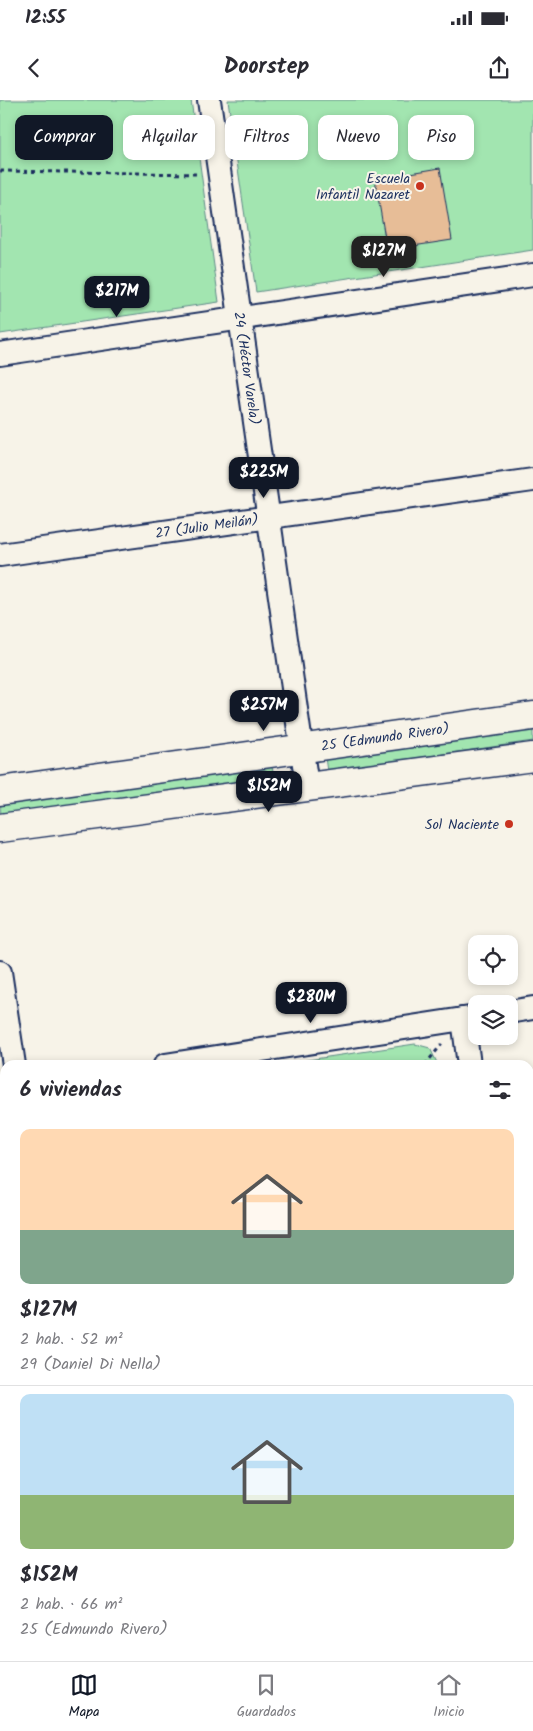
<!DOCTYPE html>
<html lang="es">
<meta charset="utf-8">
<style>
:root{--surface:#fff;--page:#f2f2f3;--text:#2b2b33;--muted:#7c7c81;--line:#e1e1e2;--accent:#111827}
body{margin:0;font-family:Kalam,sans-serif;background:var(--page);color:var(--text);height:100vh;display:flex;flex-direction:column;font-size:19px;white-space:nowrap}
*{box-sizing:border-box;margin:0}
p{font-size:16px;color:var(--muted)}
.icon{flex:none;width:28px;height:28px;fill:none;stroke:currentColor;stroke-width:2;stroke-linecap:round;stroke-linejoin:round}
.map{position:relative;flex:1;overflow:hidden}
.side{position:absolute;left:0px;top:960px;width:534px;height:601px;display:flex;flex-direction:column;background:var(--surface);border-radius:15px 15px 0 0;box-shadow:0 2px 8px #0003}
.side>*{flex:none}
.guide{position:absolute;left:15px;top:15px;width:504px;height:45px;display:flex;gap:10px}
.fabs{position:absolute;left:468px;top:835px;display:grid;gap:10px}
.fabs a{display:grid;place-items:center;width:50px;height:50px;border-radius:10px;background:var(--surface);box-shadow:0 2px 8px #0003;font-size:25px}
.price{position:absolute;translate:-50% -42px;padding:0 11px;border-radius:10px;background:var(--accent);color:#fff;font-size:16px;line-height:32px;filter:drop-shadow(0 1px 2px #0008)}
.price::after{content:'';position:absolute;left:50%;top:30px;width:15px;height:11px;margin-left:-8px;background:inherit;clip-path:polygon(0 0,100% 0,50% 100%)}
.price.active{background:#222;color:#fff}
ul{padding:0;list-style:none}
li{display:grid;align-content:center;gap:10px;height:265px;padding:0 20px}
li+li{border-top:1px solid var(--line)}
li span{display:grid;place-items:center;height:155px;border-radius:10px;color:#555}
li>.icon{margin-inline-start:auto}
span .icon{width:90px;height:90px;fill:#fffc;stroke-width:1}
li b{font-size:21px}
h2{display:flex;justify-content:space-between;align-items:center;height:60px;padding:0 20px;font-size:21px}
.chip{padding:0 18px;border-radius:10px;background:var(--surface);box-shadow:0 2px 8px #0003;font-size:18px;line-height:45px}
.chip.active{background:var(--accent);color:#fff}
.status{display:flex;justify-content:space-between;align-items:center;height:35px;padding:0 25px;background:var(--surface);direction:ltr}
.status svg{height:14px;fill:currentColor}
header{display:flex;justify-content:space-between;align-items:center;height:65px;padding:0 20px;background:var(--surface);font-size:22px;font-weight:700}
.dock{display:flex;justify-content:space-around;align-items:center;height:70px;border-top:1px solid var(--line);background:var(--surface);font-size:14px;color:var(--muted)}
.dock a{display:grid;justify-items:center;gap:2px}
.dock .active{color:var(--accent)}
.map>svg:first-child{display:block}
</style>
<div class="status"><b>12:55</b><svg viewBox="0 0 49 12"><path d="M0 12V9h3v3zM5 12V6h3v6zM10 12V3h3v9zM15 12V0h3v12zM26 1h20v11H26zM47 4h2v5h-2z"/></svg></div>
<header><svg class="icon" aria-label="back" viewBox="0 0 24 24"><path d="M15 5l-7 7 7 7"/></svg>Doorstep<svg class="icon" aria-label="share" viewBox="0 0 24 24"><path d="M12 15V3M7 8l5-5 5 5M5 13v7h14v-7"/></svg></header>
<div class="map">
<svg width="533" height="1561" viewBox="0 0 533 1561">
<rect width="100%" height="100%" fill="#f7f3e8"/>
<filter id="ink" filterUnits="userSpaceOnUse"><feTurbulence type="fractalNoise" baseFrequency=".02" numOctaves="2"/><feDisplacementMap in="SourceGraphic" scale="10" xChannelSelector="R" yChannelSelector="G"/><feConvolveMatrix kernelMatrix="1 2 1 2 8 2 1 2 1" color-interpolation-filters="sRGB"/></filter>
<g filter="url(#ink)">
<path fill="#f2e3d0" d="M0,1384H5V1556H169V1561H0Z"/>
<path fill="#a2e5b0" stroke="#5e8a87" d="M0,0H191L219,202L0,234Z
M228,0H533V150L256,192Z
M533,629V641L327,671L325,658Z
M272,666L274,678L1,717L0,704Z
M415,944L430,948L438,965H274Z
M5,1531V1556H66L67,1561H0V1532Z"/>
<path fill="#e7bd97" stroke="#1b2f5e" d="M440,68L452,140L387,150L375,79Z
M5,1297V1331L0,1332V1298Z
M0,1455L2,1469H5V1525L0,1526Z"/>
<g fill="none" stroke-linecap="round" stroke-linejoin="round">
<g stroke="#1b2f5e" stroke-width="26">
<g id="minor">
<path id="s1" d="M209,0L307,686"/>
<path d="M0,254L533,175"/>
<path id="s2" d="M0,455L533,380"/>
<path d="M0,872L14,965"/>
<path d="M509,912L533,908"/>
<path d="M463,919L469,965"/>
<path d="M165,965L476,917"/>
<path d="M0,1352L5,1351"/>
<path d="M529,1430L533,1463"/>
</g>
</g>
<g stroke="#1b2f5e" stroke-width="31">
<g id="tertiary">
<path id="s3" d="M0,691L533,616"/>
<path d="M0,728L533,657"/>
<path d="M529,1539H533"/>
<path d="M379,1561L412,1556"/>
</g>
</g>
<path stroke="#1b2f5e" stroke-width="3" stroke-dasharray="4 4" stroke-linecap="butt" d="M0,71L199,74
M425,965L442,944"/>
<use href="#minor" stroke="#f7f3e8" stroke-width="22"/>
<use href="#tertiary" stroke="#f7f3e8" stroke-width="28"/>
</g>
</g>
<g fill="#c8321e" stroke="#f7f3e8" stroke-width="2">
<circle cx="420" cy="86" r="5"/>
<circle cx="509" cy="724" r="5"/>
</g>
<g text-anchor="middle" stroke-width="4" stroke-linejoin="round" paint-order="stroke">
<g font-size="14" fill="#1b2f5e" stroke="#f7f3e8" text-anchor="end">
<text x="410" y="83">Escuela<tspan x="410" dy="16">Infantil Nazaret</tspan></text>
<text x="499" y="729">Sol Naciente</text>
</g>
<g font-size="14" fill="#1b2f5e" stroke="#f7f3e8">
<text dy="5" stroke="none"><textPath href="#s1" startOffset="271">24 (Héctor Varela)</textPath></text>
<text dy="5" stroke="none"><textPath href="#s2" startOffset="209">27 (Julio Meilán)</textPath></text>
<text dy="5" stroke="none"><textPath href="#s3" startOffset="389">25 (Edmundo Rivero)</textPath></text>
</g>
</g>
</svg>
<div class="fabs">
<a><svg class="icon" aria-label="locate" viewBox="0 0 24 24"><circle cx="12" cy="12" r="6"/><path d="M12 2v4M12 18v4M2 12h4M18 12h4"/></svg></a>
<a><svg class="icon" aria-label="layers" viewBox="0 0 24 24"><path d="M12 4l9 5-9 5-9-5zM3 14l9 5 9-5"/></svg></a>
</div>
<b class="price active" style="left:384px;top:178px">$127M</b>
<b class="price" style="left:117px;top:218px">$217M</b>
<b class="price" style="left:264px;top:399px">$225M</b>
<b class="price" style="left:264px;top:632px">$257M</b>
<b class="price" style="left:269px;top:713px">$152M</b>
<b class="price" style="left:311px;top:924px">$280M</b>
<div class="guide">
<a class="chip active">Comprar</a>
<a class="chip">Alquilar</a>
<a class="chip">Filtros</a>
<a class="chip">Nuevo</a>
<a class="chip">Piso</a>
</div>
<section class="side">
<h2>6 viviendas<svg class="icon" aria-label="filters" viewBox="0 0 24 24"><path d="M4 7h16M4 17h16"/><circle cx="9" cy="7" r="2"/><circle cx="15" cy="17" r="2"/></svg></h2>
<ul>
<li><span style="background:linear-gradient(#ffd9b3 65%,#7fa58c 0)"><svg class="icon" aria-label="home" viewBox="0 0 24 24"><path d="M3 11l9-7 9 7M6 9v11h12V9"/></svg></span><div><b>$127M</b><p>2 hab. · 52 m²</p><p>29 (Daniel Di Nella)</p></div></li>
<li><span style="background:linear-gradient(#bfe0f5 65%,#8fb573 0)"><svg class="icon" aria-label="home" viewBox="0 0 24 24"><path d="M3 11l9-7 9 7M6 9v11h12V9"/></svg></span><div><b>$152M</b><p>2 hab. · 66 m²</p><p>25 (Edmundo Rivero)</p></div></li>
</ul>
</section>
</div>
<nav class="dock">
<a class="active"><svg class="icon" aria-label="map" viewBox="0 0 24 24"><path d="M3 6l6-2 6 2 6-2v14l-6 2-6-2-6 2zM9 4v14M15 6v14"/></svg>Mapa</a>
<a><svg class="icon" aria-label="saved" viewBox="0 0 24 24"><path d="M7 4h10v16l-5-4-5 4z"/></svg>Guardados</a>
<a><svg class="icon" aria-label="home" viewBox="0 0 24 24"><path d="M3 11l9-7 9 7M6 9v11h12V9"/></svg>Inicio</a>
</nav>
